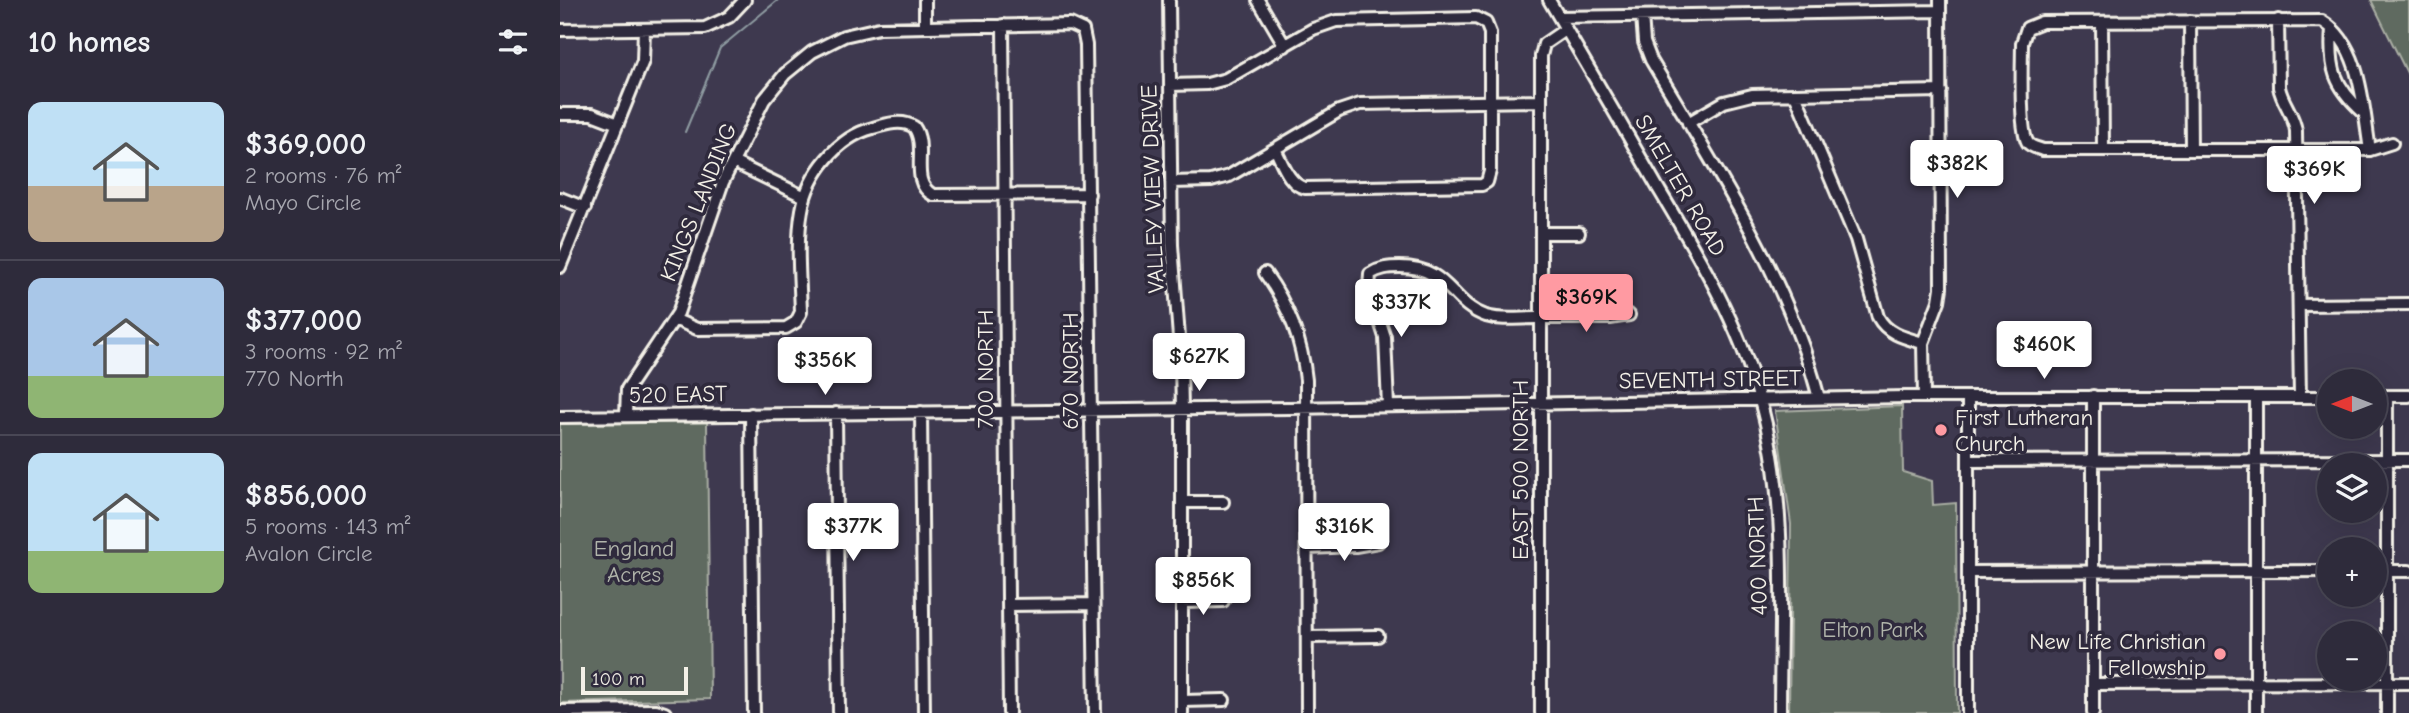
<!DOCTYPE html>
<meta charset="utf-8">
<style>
:root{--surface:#2e2b3b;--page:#363342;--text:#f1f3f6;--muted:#a7a7af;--line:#494755;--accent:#ff9aa2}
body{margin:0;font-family:"Comic Neue",sans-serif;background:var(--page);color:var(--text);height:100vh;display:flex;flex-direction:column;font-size:26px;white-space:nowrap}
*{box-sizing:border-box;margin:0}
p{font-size:23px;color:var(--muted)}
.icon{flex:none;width:38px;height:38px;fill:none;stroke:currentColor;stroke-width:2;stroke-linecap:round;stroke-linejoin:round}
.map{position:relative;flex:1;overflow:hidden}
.details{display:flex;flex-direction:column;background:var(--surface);width:560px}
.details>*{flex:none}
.needle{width:46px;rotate:270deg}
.buttons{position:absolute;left:1757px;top:369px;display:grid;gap:14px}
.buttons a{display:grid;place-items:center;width:70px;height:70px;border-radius:50%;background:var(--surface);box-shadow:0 7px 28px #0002,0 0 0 2px var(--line);font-size:35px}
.scale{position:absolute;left:21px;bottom:18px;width:107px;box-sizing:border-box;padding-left:7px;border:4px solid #f4f1e8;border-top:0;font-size:19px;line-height:24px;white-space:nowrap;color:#f4f1e8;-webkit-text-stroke:5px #2f2a3d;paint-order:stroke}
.price{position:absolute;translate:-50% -60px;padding:0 16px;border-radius:7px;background:#fff;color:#222;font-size:23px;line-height:46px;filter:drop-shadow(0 2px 4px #0008)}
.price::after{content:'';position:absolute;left:50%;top:42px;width:21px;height:16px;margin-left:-10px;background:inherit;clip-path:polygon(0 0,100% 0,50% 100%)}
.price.active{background:var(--accent);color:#111}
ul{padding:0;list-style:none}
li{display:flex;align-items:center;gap:21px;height:175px;padding:0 28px}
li+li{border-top:2px solid var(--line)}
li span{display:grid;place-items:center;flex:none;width:196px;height:140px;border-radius:14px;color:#555}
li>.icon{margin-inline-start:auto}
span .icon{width:84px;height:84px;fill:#fffc;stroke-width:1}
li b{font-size:30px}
h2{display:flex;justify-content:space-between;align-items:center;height:84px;padding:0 28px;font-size:30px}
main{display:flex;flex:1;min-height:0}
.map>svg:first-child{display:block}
</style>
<main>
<section class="details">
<h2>10 homes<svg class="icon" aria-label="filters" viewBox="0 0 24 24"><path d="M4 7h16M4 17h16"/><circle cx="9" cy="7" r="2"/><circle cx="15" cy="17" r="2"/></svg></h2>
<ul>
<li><span style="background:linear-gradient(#bfe0f5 60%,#b9a48a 0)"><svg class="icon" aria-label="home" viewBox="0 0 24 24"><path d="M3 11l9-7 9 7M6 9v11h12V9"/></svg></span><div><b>$369,000</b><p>2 rooms · 76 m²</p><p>Mayo Circle</p></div></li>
<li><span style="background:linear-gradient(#a9c7e8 70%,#8fb573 0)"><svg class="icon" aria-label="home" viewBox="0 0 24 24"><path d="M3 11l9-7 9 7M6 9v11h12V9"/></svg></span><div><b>$377,000</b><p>3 rooms · 92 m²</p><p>770 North</p></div></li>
<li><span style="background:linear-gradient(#bfe0f5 70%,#8fb573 0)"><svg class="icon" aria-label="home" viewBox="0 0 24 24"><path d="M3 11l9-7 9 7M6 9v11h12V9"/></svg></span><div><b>$856,000</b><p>5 rooms · 143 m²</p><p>Avalon Circle</p></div></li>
</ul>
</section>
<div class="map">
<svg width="1849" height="713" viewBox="0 0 1849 713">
<rect width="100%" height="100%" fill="#3e394f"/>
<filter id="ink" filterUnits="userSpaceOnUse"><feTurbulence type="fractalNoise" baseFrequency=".0143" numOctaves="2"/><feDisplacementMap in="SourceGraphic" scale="14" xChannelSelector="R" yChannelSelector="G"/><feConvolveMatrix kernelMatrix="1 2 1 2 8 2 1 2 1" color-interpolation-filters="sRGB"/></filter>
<g filter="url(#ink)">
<path fill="#5f6b60" stroke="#aaaea4" stroke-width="2" d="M1811,0H1849V77Z
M1342,406L1343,472L1372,481L1373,505L1396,503L1397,713H1229L1231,524L1215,411Z
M147,422L150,699L0,703V424Z"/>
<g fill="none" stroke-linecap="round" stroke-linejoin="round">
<path stroke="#8f9ca2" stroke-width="2" d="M125,132L160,48L218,0"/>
<g stroke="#f4f1e8" stroke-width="16">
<path id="minor" d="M365,0V26
M609,0L612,245L621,364L622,409V713
M698,0L725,46
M989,0C1026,63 1062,125 1098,188C1138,255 1178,321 1199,397C1229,499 1220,608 1220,713
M1082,16L1084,42L1091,60C1156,170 1226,273 1259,398
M999,17L1380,11
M1718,20L1719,87C1722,103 1734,114 1736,131L1740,397
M1630,21L1631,150
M1542,22L1543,150
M443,25L449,713
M1772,29C1769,68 1774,86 1803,112
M0,30L145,28L169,17L185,0
M610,85L647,84L666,79L753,29L776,21L916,18L926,23L930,33V171L927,182L922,185L745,188C729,185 722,162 715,149
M1235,94L1296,239L1318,317C1327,334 1345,338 1363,343
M0,114H32L58,124
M1128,123L1164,102L1192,95L1381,91
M1810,150C1803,109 1802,45 1762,21L1482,22L1467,28L1462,43C1462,61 1459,131 1468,143C1471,147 1478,148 1483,150H1810L1832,143
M173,162L245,197
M611,182L651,181L669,176L779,111L800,104L981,101
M0,198L25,208
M981,233H1019
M0,267L83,61L84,29
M705,273C729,306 742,340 746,380L747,713
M1739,305L1849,304
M114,319L137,329L226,328L236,322L241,312C240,279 236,243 242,210C248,174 278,137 313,128C326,124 342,119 354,127C369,148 348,181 373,195L529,194
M1533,396V713
M1815,396H1849
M1827,396V713
M1364,397L1363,343L1379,301L1381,288L1380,0
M1408,397V713
M1696,397V713
M828,406L825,337L809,289L810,274C820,268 828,267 840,267C890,267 889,303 926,316C942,321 959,318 975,318C1000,318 1025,318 1050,318L1069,315
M361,412L364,713
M276,413L279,713
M191,414L194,713
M66,416L67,389L118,313L163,182L204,100L225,74L252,52L284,36L319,28L510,24L523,30L526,45L535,713
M0,417L729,408L1346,397H1769
M1408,461L1849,460
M622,502H663
M747,548L795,546L818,542
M1815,571H1849
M1408,572L1769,571
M622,602L663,601
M448,605L533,604
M747,637L818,636
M1533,684L1849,683
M622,701L664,700
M0,711L96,710L105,713
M981,713V56L984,44L1006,29"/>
</g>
<use href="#minor" stroke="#2f2a3d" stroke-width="10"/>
</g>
</g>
<g fill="#ff9aa2" stroke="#2f2a3d" stroke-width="2.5">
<circle cx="1381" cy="430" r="7"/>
<circle cx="1660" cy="654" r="7"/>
</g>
<g text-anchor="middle" stroke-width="7" stroke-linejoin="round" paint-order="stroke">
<g font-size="23" fill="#f4f1e8" stroke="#2f2a3d">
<text transform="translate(1121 185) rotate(60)" y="8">SMELTER ROAD</text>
<text transform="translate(592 189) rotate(-92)" y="8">VALLEY VIEW DRIVE</text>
<text transform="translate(138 202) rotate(-68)" y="8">KINGS LANDING</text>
<text transform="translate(425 369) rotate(-90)" y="8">700 NORTH</text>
<text transform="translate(510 371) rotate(-90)" y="8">670 NORTH</text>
<text transform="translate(1150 379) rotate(-1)" y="8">SEVENTH STREET</text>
<text transform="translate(118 394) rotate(-1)" y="8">520 EAST</text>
<text transform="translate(960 470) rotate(-90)" y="8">EAST 500 NORTH</text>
<text transform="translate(1197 556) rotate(-92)" y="8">400 NORTH</text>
</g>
<g font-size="23" fill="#f4f1e8" stroke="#2f2a3d" text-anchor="start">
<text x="1395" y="425">First Lutheran<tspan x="1395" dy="26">Church</tspan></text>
<text x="1646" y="649" text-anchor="end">New Life Christian<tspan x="1646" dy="26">Fellowship</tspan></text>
</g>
<g font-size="23" fill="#b1b5ab" stroke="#2f2a3d">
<text x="74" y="556">England<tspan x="74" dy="26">Acres</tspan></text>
<text x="1313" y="637">Elton Park</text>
</g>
</g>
</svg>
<div class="buttons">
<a><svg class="needle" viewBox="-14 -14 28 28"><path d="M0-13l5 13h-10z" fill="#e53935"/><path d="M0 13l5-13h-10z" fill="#a7a7af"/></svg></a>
<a><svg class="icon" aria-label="layers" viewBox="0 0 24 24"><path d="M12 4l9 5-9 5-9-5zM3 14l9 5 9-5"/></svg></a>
<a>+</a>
<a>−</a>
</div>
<div class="scale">100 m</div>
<b class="price" style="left:1397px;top:200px">$382K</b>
<b class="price" style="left:1754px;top:206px">$369K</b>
<b class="price active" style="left:1026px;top:334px">$369K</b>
<b class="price" style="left:841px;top:339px">$337K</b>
<b class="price" style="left:1484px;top:381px">$460K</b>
<b class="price" style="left:639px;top:393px">$627K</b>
<b class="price" style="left:265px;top:397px">$356K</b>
<b class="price" style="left:293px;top:563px">$377K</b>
<b class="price" style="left:784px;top:563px">$316K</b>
<b class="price" style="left:643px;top:617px">$856K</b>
</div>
</main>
